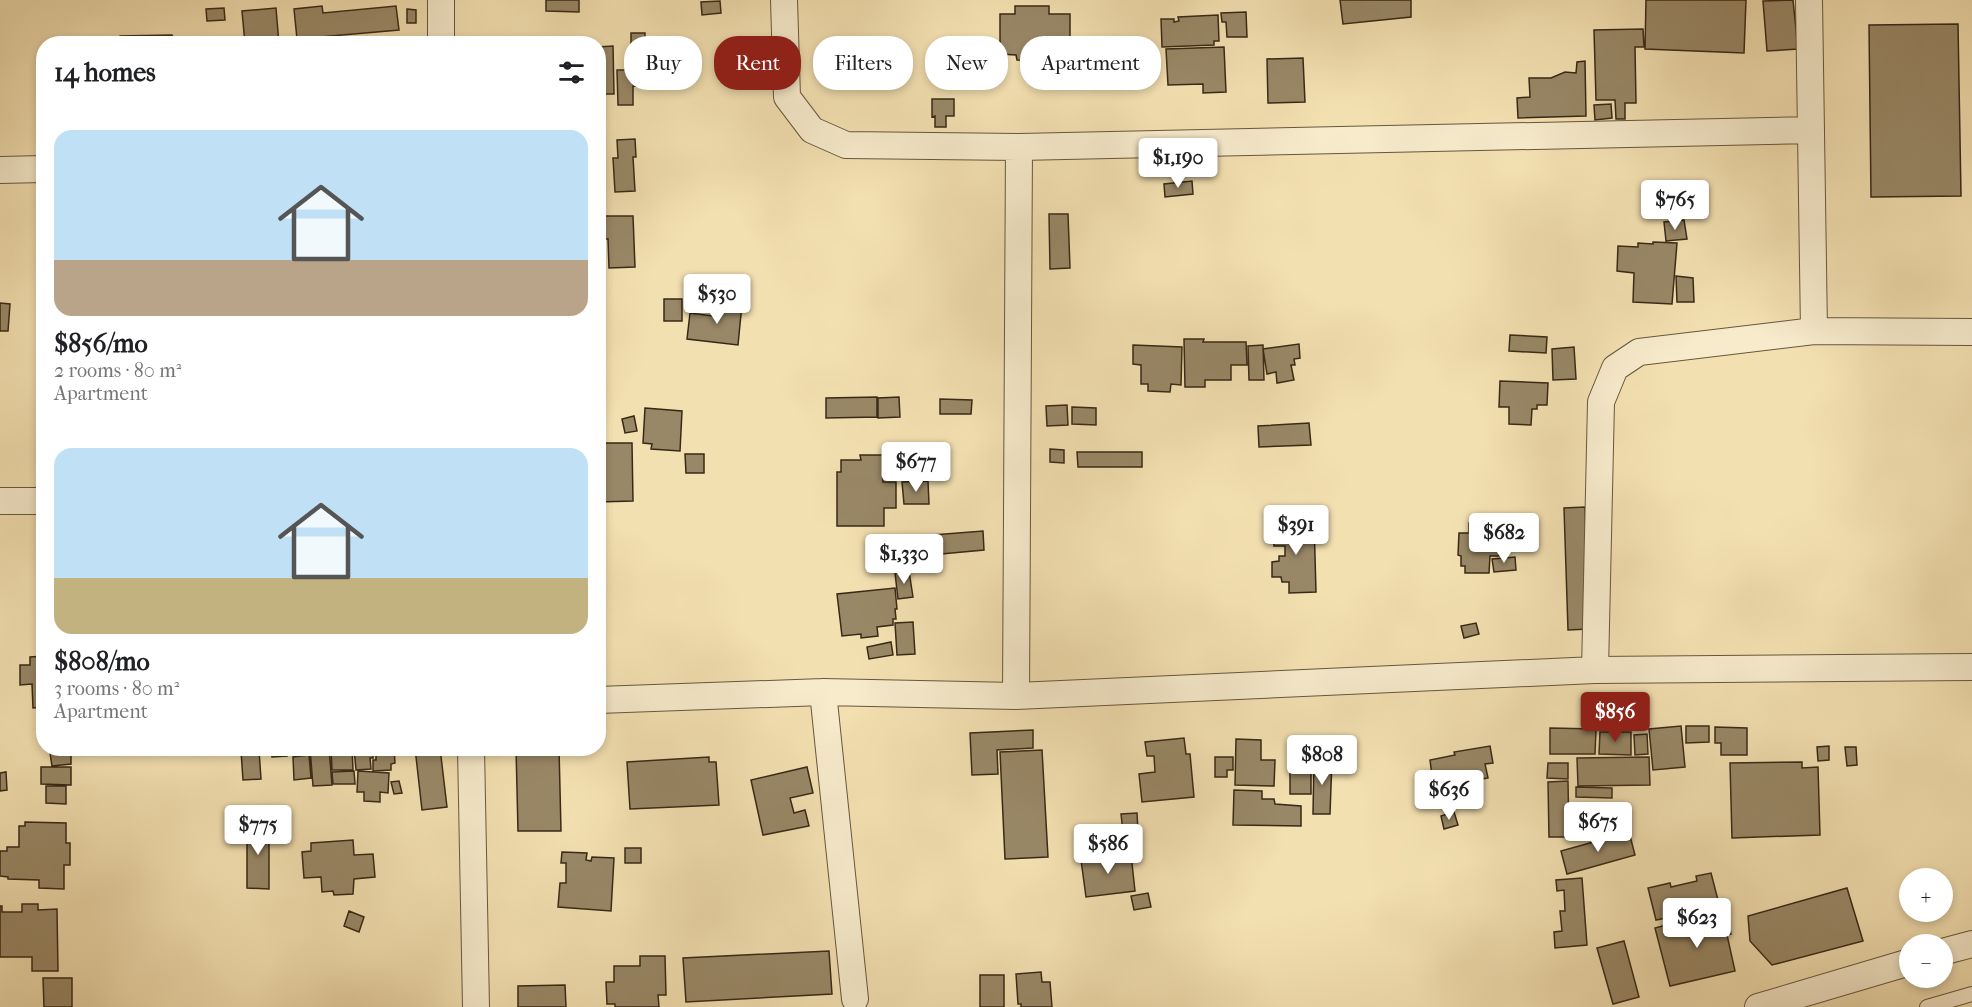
<!DOCTYPE html>
<meta charset="utf-8">
<style>
:root{--surface:#fff;--page:#f2f2f2;--text:#202124;--muted:#757577;--accent:#8f2418}
body{margin:0;font-family:"IM FELL French Canon",serif;background:var(--page);color:var(--text);height:100vh;display:flex;flex-direction:column;font-size:22px;white-space:nowrap}
*{box-sizing:border-box;margin:0}
p{font-size:20px;color:var(--muted)}
.icon{flex:none;width:33px;height:33px;fill:none;stroke:currentColor;stroke-width:2;stroke-linecap:round;stroke-linejoin:round}
.map{position:relative;flex:1;overflow:hidden}
.sheet{position:absolute;left:36px;top:36px;width:570px;height:720px;display:flex;flex-direction:column;background:var(--surface);border-radius:24px;box-shadow:0 3px 9px #0003}
.sheet>*{flex:none}
.guide{position:absolute;left:624px;top:36px;width:570px;height:54px;display:flex;gap:12px}
.controls{position:absolute;left:1899px;top:868px;display:grid;gap:12px}
.controls a{display:grid;place-items:center;width:54px;height:54px;border-radius:50%;background:var(--surface);box-shadow:0 3px 9px #0003;font-size:30px}
.price{position:absolute;translate:-50% -51px;padding:0 14px;border-radius:6px;background:#fff;color:#222;font-size:20px;line-height:39px;filter:drop-shadow(0 2px 3px #0008)}
.price::after{content:'';position:absolute;left:50%;top:36px;width:18px;height:14px;margin-left:-9px;background:inherit;clip-path:polygon(0 0,100% 0,50% 100%)}
.price.on{background:var(--accent);color:#fff}
ul{padding:0;list-style:none}
li{display:grid;align-content:center;gap:12px;height:318px;padding:0 18px}
li span{display:grid;place-items:center;height:186px;border-radius:18px;color:#555}
li>.icon{margin-inline-start:auto}
span .icon{width:108px;height:108px;fill:#fffc;stroke-width:1}
li b{font-size:26px}
h2{display:flex;justify-content:space-between;align-items:center;height:72px;padding:0 18px;font-size:26px}
.chip{padding:0 21px;border-radius:24px;background:var(--surface);box-shadow:0 3px 9px #0003;font-size:21px;line-height:54px}
.chip.on{background:var(--accent);color:#fff}
.map>svg:first-child{display:block}
</style>
<div class="map">
<svg width="1972" height="1007" viewBox="0 0 1972 1007">
<rect width="100%" height="100%" fill="#f3e0b1"/>
<filter id="stains"><feTurbulence type="fractalNoise" baseFrequency=".00333" numOctaves="4"/><feColorMatrix values="0 0 0 0 .2 0 0 0 0 .09 0 0 0 0 .02 0 0 0 .5 -.17"/></filter>
<radialGradient id="worn" r=".72"><stop offset=".6" stop-color="#630" stop-opacity="0"/><stop offset="1" stop-color="#630" stop-opacity=".3"/></radialGradient>
<path fill="#998867" stroke="#382916" stroke-width="1.5" d="M546,0H579V12L546,11Z
M1340,0H1411V17L1343,24Z
M1646,0H1746L1744,53L1645,49Z
M1793,0L1798,49L1767,51L1763,1Z
M720,1L721,13L702,15L701,2Z
M322,6L323,13L396,6L399,30L297,39L294,9Z
M1015,6H1049V14H1070V61L1017,60L1016,55L1000,54V14H1015Z
M224,8L225,20L207,21L206,9Z
M276,8L279,44H245L242,11Z
M407,9L416,10V23H407Z
M1246,12L1247,37H1227L1226,22H1222L1221,13Z
M1218,15L1219,41H1214V45L1162,47L1161,19H1174V22L1179,21L1178,17Z
M1958,24L1961,196L1871,197L1869,25Z
M1643,29L1644,47H1635L1636,103H1625V119H1616L1615,100H1596L1594,30Z
M631,33H645V68H631Z
M172,35L177,44H120V36Z
M613,46L614,94H598V47Z
M1224,47L1226,92L1203,93V84L1168,85L1166,49Z
M1303,58L1305,102L1268,103L1267,59Z
M1585,61L1586,116L1518,118L1517,98L1530,97L1529,78H1551L1565,72L1576,73L1577,62Z
M617,70H647V87L633,86V105H618Z
M932,99H954V116H946V127H935V116L932,117Z
M1611,104L1612,118L1595,120L1594,105Z
M635,139L636,157H633L635,191L615,192L613,158H618L617,140Z
M1192,181L1193,194L1165,197L1164,184Z
M1049,214H1068L1070,268L1050,269Z
M598,216H633L635,267L609,268L608,239H598Z
M1684,220L1687,239L1666,241L1664,222Z
M1653,242L1677,243L1672,304L1633,302L1634,273L1617,271L1618,246L1638,247V243L1653,244Z
M1676,276L1693,278L1694,302H1677Z
M664,299H682V321H664Z
M715,301L742,304L738,345L687,339L690,313L713,316Z
M0,303L10,304L8,331H0Z
M1510,335L1547,337L1546,353L1509,351Z
M1184,339H1204L1203,342H1246L1247,365H1231V380H1205V387H1185Z
M1299,344L1300,358L1294,359L1295,365H1291L1294,380L1277,383L1276,372L1267,374L1263,349Z
M1133,345L1182,347L1181,385L1171,384L1170,392L1148,391V384H1141V365L1133,364Z
M1263,345L1264,380H1249L1248,346Z
M1574,347L1576,379L1553,380L1552,349Z
M1500,381L1548,383L1547,405H1537V409H1532L1531,425L1509,424V407H1499Z
M877,397V417L826,418V398Z
M899,397L900,417L878,418V398Z
M940,399L972,400L971,414H940Z
M1067,405L1068,425L1047,426L1046,406Z
M1072,407L1096,408V425L1072,424Z
M645,408L682,411L680,451L651,449L652,444L643,443Z
M634,416L637,431L625,433L622,419Z
M1309,423L1311,445L1259,447L1258,426Z
M598,443H632L633,501L598,502Z
M1050,449L1064,450V463L1050,462Z
M1077,452H1142V467H1078Z
M685,454H704V473H686Z
M860,455H883V482H896V508H884V526H837V472H841V460H861Z
M928,481L929,504H904L902,482Z
M1585,507L1589,629L1568,630L1564,508Z
M1314,520L1316,592L1289,593V582H1282L1281,577H1272V562L1279,561V556H1285V546H1274L1273,527H1286V521Z
M1469,523H1492V539H1500L1499,556H1490L1489,573H1465V566H1461V556L1458,555L1459,533H1469Z
M983,531L984,550L909,557L907,537Z
M906,543L909,569L895,571L891,545Z
M1515,557L1516,570L1494,572L1492,559Z
M909,571L913,597L898,599L895,573Z
M895,588L897,609H895L896,619H893V625L877,627L878,636L861,638V634L842,636L837,594Z
M913,622L915,654L897,655L895,623Z
M1476,623L1479,634L1464,638L1461,626Z
M891,642L893,655L869,659L867,647Z
M44,656V707L33,708L32,684L20,685V665H30V657Z
M1681,726L1685,767L1653,770L1649,729Z
M1686,726H1709V742L1686,743Z
M1715,727L1747,728V755H1721V743H1715Z
M1550,728L1596,729L1595,754H1550Z
M1033,730V748L997,750L998,774L972,775L970,733Z
M1600,732H1631V755L1599,754Z
M1647,734L1648,754L1635,755L1634,735Z
M1184,738L1186,754H1190L1194,797L1142,802L1139,774L1155,772L1154,756H1147L1145,742Z
M1236,739L1261,740V760H1275L1274,786L1235,785Z
M1490,746L1493,763L1485,764L1488,778L1456,784L1459,796L1429,801L1424,777L1432,776L1430,760L1455,755L1454,752Z
M1829,746V760L1818,761L1817,747Z
M1845,747H1856L1857,765L1847,766Z
M271,748H286L287,756L272,757Z
M310,748H329L332,785L313,786Z
M331,748H352L353,770H332Z
M354,748L373,750V758H370L371,769L356,770Z
M376,748H394L395,763L391,764V770L373,771V760H376Z
M415,748H440L447,807L422,810Z
M516,748H559L561,831H518Z
M259,750L261,779L243,780L241,751Z
M1042,750L1048,857L1005,859L1000,752Z
M71,751V764L52,766L50,753Z
M309,755L311,778L294,780L293,757Z
M709,757V762H716L719,805L630,809L627,762Z
M1215,757H1233V770H1227V777H1215Z
M1290,757H1311V794H1290Z
M1649,757L1650,785L1578,786L1577,758Z
M1314,758L1332,759L1330,814H1313Z
M1802,762V768L1818,767L1820,835L1732,838L1730,763Z
M1548,763H1568V779L1547,778Z
M41,767H71V785L41,784Z
M807,767L813,793L790,798L794,813L805,810L809,826L763,835L751,780Z
M354,771L355,784H333L332,772Z
M358,771L389,773L388,793L380,792V802L364,801V792H357Z
M6,772L7,790L0,791V773Z
M399,781L402,793L394,794L391,782Z
M1568,781L1569,837H1549L1548,782Z
M46,786H66V804L46,803Z
M1576,787L1612,788V798L1576,797Z
M1234,790L1262,791V799H1274L1275,804L1301,806V826L1233,825Z
M1454,812L1458,825L1444,829L1441,816Z
M1137,813L1138,831L1123,832L1121,814Z
M25,822L66,823V843H70V865H64V889L39,888V880L8,879V877L0,876V851H7V847H19V826H25Z
M247,824H269V889L247,888Z
M1629,832L1635,855L1567,874L1561,851Z
M353,840L354,855L373,854L375,877L354,879L353,894L334,895L333,891L322,892L321,877L304,878L302,852L311,851V843Z
M1105,847L1106,855L1085,858L1083,851Z
M625,848H641V863H625Z
M562,852L587,853L586,860L591,861L592,857L614,858L611,911L558,907L560,883H566V863H561Z
M1131,854L1135,891L1086,897L1081,860Z
M1711,873L1719,904L1698,909L1696,903L1679,907L1681,915L1656,920L1648,888L1670,883L1671,887L1697,881L1696,876Z
M1582,878L1587,945L1555,948L1554,932L1562,931L1560,911H1565L1564,890L1557,891L1556,880Z
M1847,888L1863,941L1772,965L1750,941L1748,916Z
M1148,893L1151,907L1134,910L1131,896Z
M22,904H38V910L57,909L58,971H32V957H0V906H2V912H22Z
M1726,909L1731,934L1727,935L1735,971L1670,986L1655,928L1670,924L1672,931L1693,926L1691,917Z
M349,911L364,917L359,932L344,926Z
M1624,941L1639,997L1613,1004L1597,948Z
M829,951L832,994L686,1002L683,958Z
M640,956H665L666,995H658L659,1007H615V1004H607L606,982H614V966H640Z
M1041,972L1042,982H1050L1052,1007H1021V1004H1018L1016,974Z
M980,975H1004V1007H980Z
M43,978H72V1007H44Z
M565,985L566,1007H518V986Z"/>
<g fill="none" stroke-linecap="round" stroke-linejoin="round">
<g stroke="#67573d" stroke-width="16">
<path id="lane" d="M1927,1007L1972,994"/>
</g>
<g stroke="#67573d" stroke-width="28">
<path id="street" d="M441,0V44
M784,0L787,97L812,130L846,145L1019,147L1811,130
M1809,0L1814,331
M0,170L44,169
M0,501H44
M1595,670L1601,402L1615,368L1639,352L1814,331L1972,332
M823,692L855,999
M1016,696L1019,147
M598,700L823,692L1016,696L1595,670L1972,667
M471,748L476,1007
M1942,952L1972,944
M1758,1007L1910,962"/>
</g>
<use href="#lane" stroke="#f7ebcc" stroke-width="14"/>
<use href="#street" stroke="#f7ebcc" stroke-width="26"/>
</g>
<rect width="100%" height="100%" filter="url(#stains)"/>
<rect width="100%" height="100%" fill="url(#worn)"/>
</svg>
<div class="controls">
<a>+</a>
<a>−</a>
</div>
<b class="price" style="left:1178px;top:189px">$1,190</b>
<b class="price" style="left:1675px;top:231px">$765</b>
<b class="price" style="left:717px;top:325px">$530</b>
<b class="price" style="left:916px;top:493px">$677</b>
<b class="price" style="left:1296px;top:556px">$391</b>
<b class="price" style="left:1504px;top:564px">$682</b>
<b class="price" style="left:904px;top:585px">$1,330</b>
<b class="price on" style="left:1615px;top:743px">$856</b>
<b class="price" style="left:1322px;top:786px">$808</b>
<b class="price" style="left:1449px;top:821px">$636</b>
<b class="price" style="left:1598px;top:853px">$675</b>
<b class="price" style="left:258px;top:856px">$775</b>
<b class="price" style="left:1108px;top:875px">$586</b>
<b class="price" style="left:1697px;top:949px">$623</b>
<div class="guide">
<a class="chip">Buy</a>
<a class="chip on">Rent</a>
<a class="chip">Filters</a>
<a class="chip">New</a>
<a class="chip">Apartment</a>
</div>
<section class="sheet">
<h2>14 homes<svg class="icon" aria-label="filters" viewBox="0 0 24 24"><path d="M4 7h16M4 17h16"/><circle cx="9" cy="7" r="2"/><circle cx="15" cy="17" r="2"/></svg></h2>
<ul>
<li><span style="background:linear-gradient(#bfe0f5 70%,#b9a48a 0)"><svg class="icon" aria-label="home" viewBox="0 0 24 24"><path d="M3 11l9-7 9 7M6 9v11h12V9"/></svg></span><div><b>$856/mo</b><p>2 rooms · 80 m²</p><p>Apartment</p></div></li>
<li><span style="background:linear-gradient(#bfe0f5 70%,#c2b280 0)"><svg class="icon" aria-label="home" viewBox="0 0 24 24"><path d="M3 11l9-7 9 7M6 9v11h12V9"/></svg></span><div><b>$808/mo</b><p>3 rooms · 80 m²</p><p>Apartment</p></div></li>
</ul>
</section>
</div>
